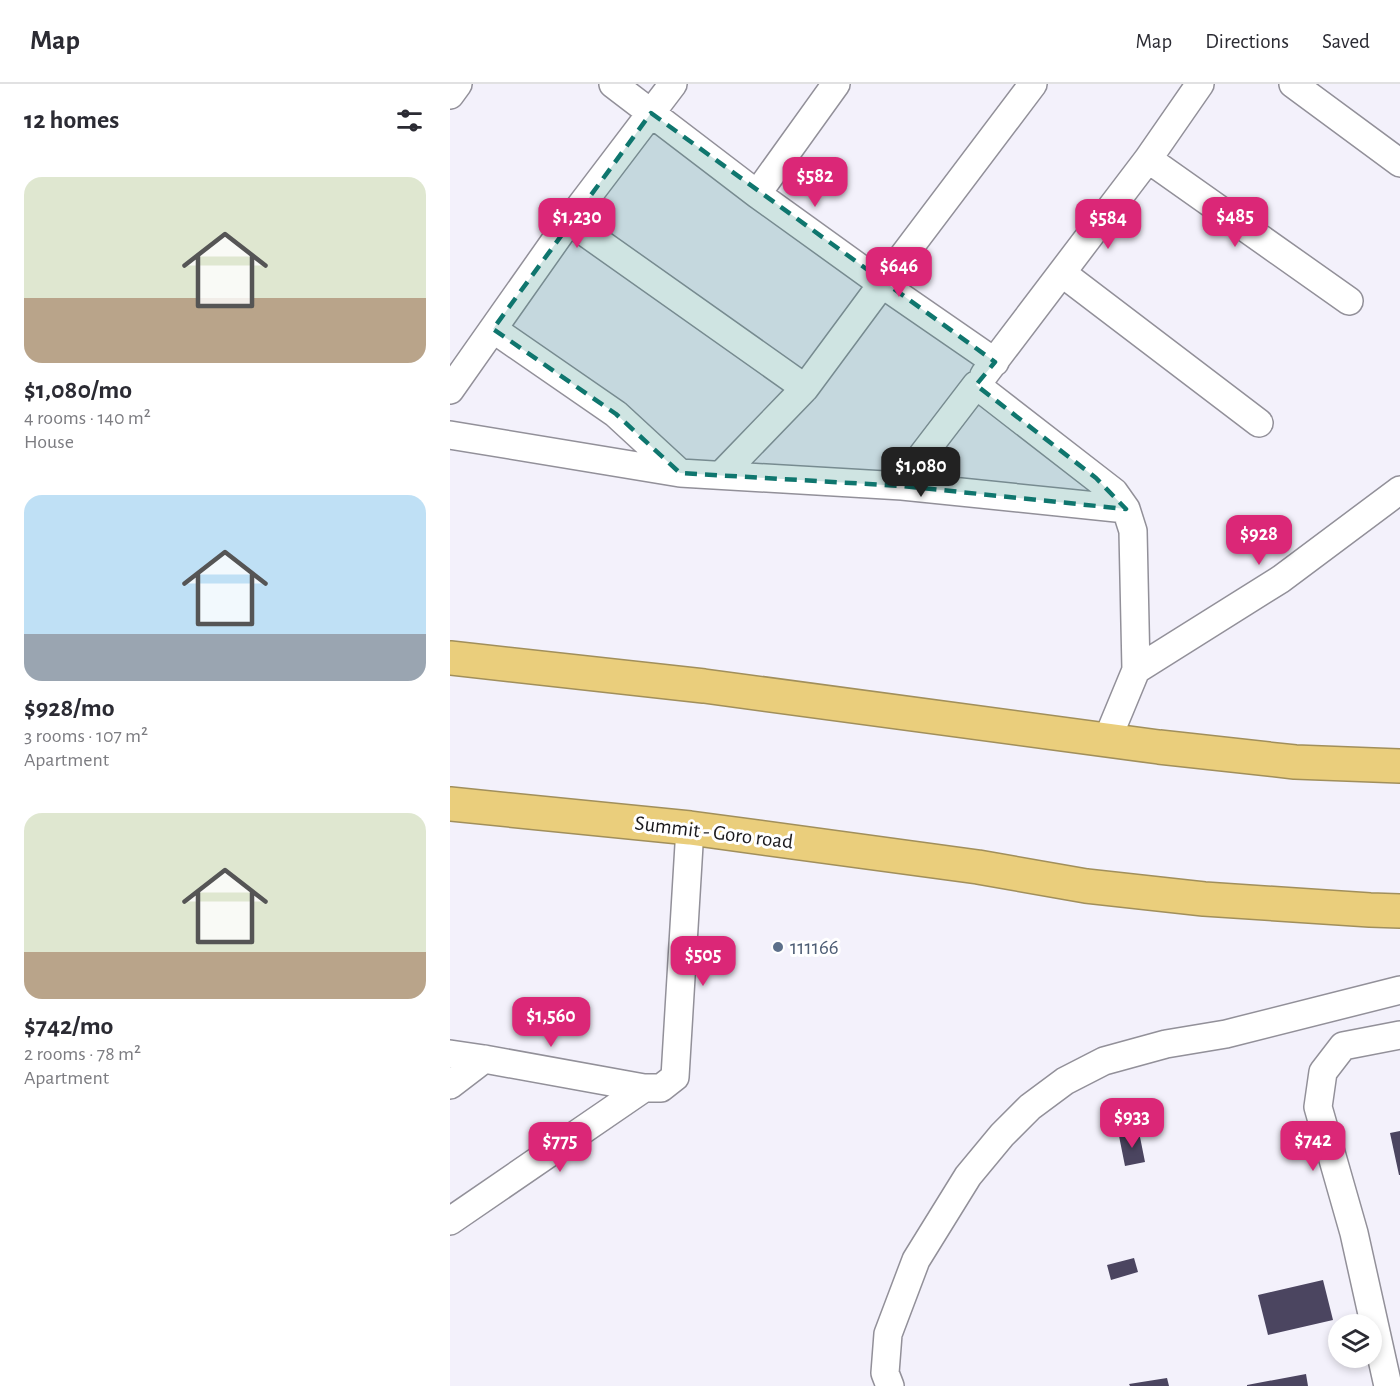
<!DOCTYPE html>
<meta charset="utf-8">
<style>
:root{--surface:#fff;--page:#f2f2f3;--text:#2b2b33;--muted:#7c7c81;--line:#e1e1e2;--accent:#db2777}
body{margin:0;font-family:"Alegreya Sans",sans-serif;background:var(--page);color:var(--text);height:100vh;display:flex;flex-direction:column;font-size:22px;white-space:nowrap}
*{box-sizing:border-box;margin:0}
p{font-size:20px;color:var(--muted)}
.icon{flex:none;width:33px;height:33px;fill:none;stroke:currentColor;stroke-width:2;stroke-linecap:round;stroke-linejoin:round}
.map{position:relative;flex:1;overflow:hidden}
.side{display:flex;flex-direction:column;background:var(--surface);width:450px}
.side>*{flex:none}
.controls{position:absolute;left:878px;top:1230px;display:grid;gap:12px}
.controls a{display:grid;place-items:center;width:54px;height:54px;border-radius:50%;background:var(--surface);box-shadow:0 3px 9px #0003;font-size:30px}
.price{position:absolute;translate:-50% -51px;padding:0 14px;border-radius:12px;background:var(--accent);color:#fff;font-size:20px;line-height:39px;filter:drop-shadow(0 2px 3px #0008)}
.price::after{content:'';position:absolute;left:50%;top:36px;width:18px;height:14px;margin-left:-9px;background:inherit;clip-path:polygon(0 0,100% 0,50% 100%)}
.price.current{background:#222;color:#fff}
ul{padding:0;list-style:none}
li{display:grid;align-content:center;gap:12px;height:318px;padding:0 24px}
li span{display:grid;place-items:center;height:186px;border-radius:18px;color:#555}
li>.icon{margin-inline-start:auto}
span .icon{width:108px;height:108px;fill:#fffc;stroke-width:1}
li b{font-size:26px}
h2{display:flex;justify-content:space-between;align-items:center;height:72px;padding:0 24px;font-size:26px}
header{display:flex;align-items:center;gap:36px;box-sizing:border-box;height:84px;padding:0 30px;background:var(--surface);border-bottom:2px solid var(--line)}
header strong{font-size:28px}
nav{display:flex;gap:33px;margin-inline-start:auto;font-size:21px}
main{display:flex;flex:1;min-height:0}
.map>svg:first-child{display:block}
</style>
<header>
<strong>Map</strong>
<nav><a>Map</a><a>Directions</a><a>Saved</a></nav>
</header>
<main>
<section class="side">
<h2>12 homes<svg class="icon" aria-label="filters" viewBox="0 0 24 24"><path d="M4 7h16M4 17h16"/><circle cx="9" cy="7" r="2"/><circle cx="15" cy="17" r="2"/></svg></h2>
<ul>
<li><span style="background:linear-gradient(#dfe7d0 65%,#b9a48a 0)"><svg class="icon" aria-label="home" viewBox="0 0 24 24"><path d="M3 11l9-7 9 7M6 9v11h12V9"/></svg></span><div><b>$1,080/mo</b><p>4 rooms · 140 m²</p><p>House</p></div></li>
<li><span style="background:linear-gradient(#bfe0f5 75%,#9aa5b1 0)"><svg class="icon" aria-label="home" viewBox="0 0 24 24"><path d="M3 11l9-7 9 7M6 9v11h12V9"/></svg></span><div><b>$928/mo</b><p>3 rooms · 107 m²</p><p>Apartment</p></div></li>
<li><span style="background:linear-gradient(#dfe7d0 75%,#b9a48a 0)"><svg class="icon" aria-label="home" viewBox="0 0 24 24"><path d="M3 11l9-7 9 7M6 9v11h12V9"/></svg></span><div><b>$742/mo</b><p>2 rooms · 78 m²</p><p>Apartment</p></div></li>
</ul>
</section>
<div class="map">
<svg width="950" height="1302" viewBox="0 0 950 1302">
<rect width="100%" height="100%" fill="#f3f1fb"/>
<path fill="#4b4560" d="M950,1047V1091H949L940,1049Z
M689,1048L695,1078L675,1082L669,1052Z
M684,1174L688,1188L661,1196L657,1181Z
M873,1196L883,1236L818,1251L808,1211Z
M856,1290L858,1302H797V1301Z
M717,1294L719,1302H680L679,1300Z"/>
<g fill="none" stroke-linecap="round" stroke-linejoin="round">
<g stroke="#929099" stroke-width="30">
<path id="street" d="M163,0L307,110L432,200L545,278
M843,0L950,79
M0,11L8,0
M698,75L899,217
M307,110L386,0
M119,137L355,304
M612,189L809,339
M43,245L166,330L230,389
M534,291L698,75L750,0
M0,306L119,137L223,0
M0,351L230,389L452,402L464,382L526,301L664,408L676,425L683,447L686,586L657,656
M272,390L355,304L432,200L583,0
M452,402L676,425
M686,586L831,495L950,406
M0,970L34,975L194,1004H211L225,993L240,744
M0,1001L34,975
M0,1137L194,1004
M440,1302L435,1289L438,1250L466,1176L518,1092L552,1051L580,1023L615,997L654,977L716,960L776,950L950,906
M938,1302L904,1149L868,1023L873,988L893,962L950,951"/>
</g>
<g stroke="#a18f5b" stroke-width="36">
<path id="highway" d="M0,574L254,602L709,663L845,678L950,682
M0,720L240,744L528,783L636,802L754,815L920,826L950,827"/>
</g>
<use href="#street" stroke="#fff" stroke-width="27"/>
<use href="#highway" stroke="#eace7c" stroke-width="33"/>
</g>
<path fill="#0f766e" fill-opacity="0.2" stroke="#0f766e" stroke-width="4.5" stroke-dasharray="12 8" stroke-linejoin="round" d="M201,29L545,278L526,301L646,394L676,425L452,402L230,389L166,330L43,245Z"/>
<circle fill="#5c6f8a" stroke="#fff" stroke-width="2" cx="328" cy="863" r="6"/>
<g text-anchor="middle" stroke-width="6" stroke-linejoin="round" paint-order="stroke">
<g font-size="21" fill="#1a191d" stroke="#fff">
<text transform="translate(264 748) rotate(7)" y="7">Summit - Goro road</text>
</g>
<g font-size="21" fill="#4e5e75" stroke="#fff" text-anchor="start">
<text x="340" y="870">111166</text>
</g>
</g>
</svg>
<div class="controls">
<a><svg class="icon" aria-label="layers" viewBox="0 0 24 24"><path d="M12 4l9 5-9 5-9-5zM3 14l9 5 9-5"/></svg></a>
</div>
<b class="price" style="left:365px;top:124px">$582</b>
<b class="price" style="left:785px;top:164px">$485</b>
<b class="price" style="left:127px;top:165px">$1,230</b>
<b class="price" style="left:658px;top:166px">$584</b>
<b class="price" style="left:449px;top:214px">$646</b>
<b class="price current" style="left:471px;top:414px">$1,080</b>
<b class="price" style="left:809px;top:482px">$928</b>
<b class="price" style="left:253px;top:903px">$505</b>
<b class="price" style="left:101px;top:964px">$1,560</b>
<b class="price" style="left:682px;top:1065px">$933</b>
<b class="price" style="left:863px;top:1088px">$742</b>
<b class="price" style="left:110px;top:1089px">$775</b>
</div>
</main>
